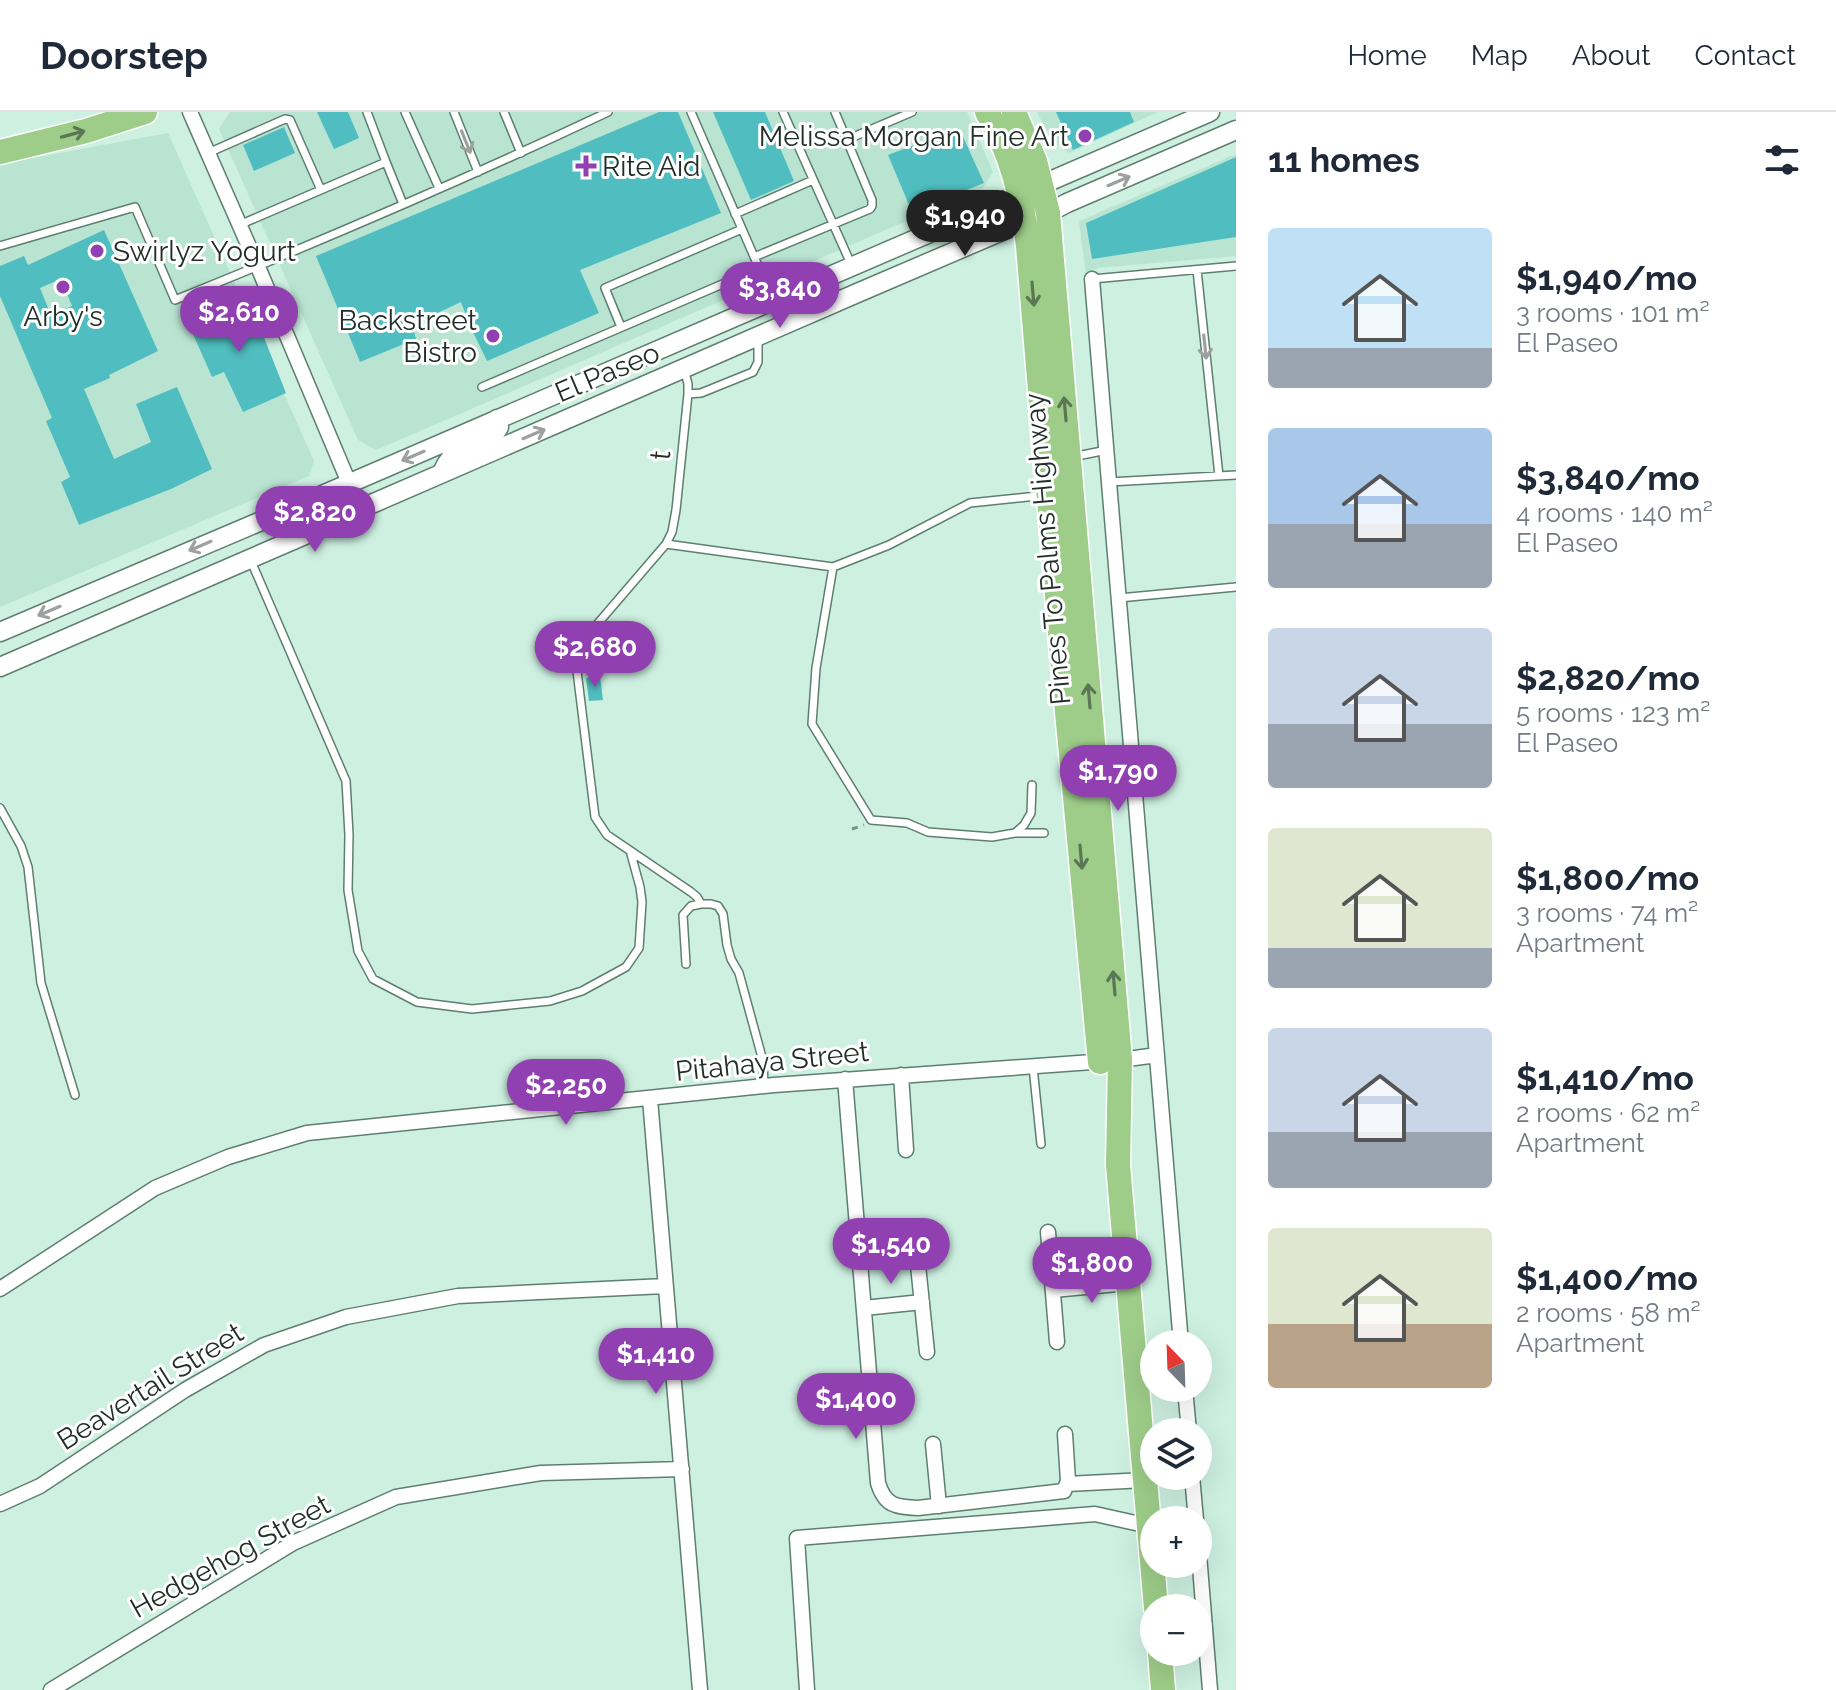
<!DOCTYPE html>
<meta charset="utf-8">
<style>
:root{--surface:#fff;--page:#f2f2f3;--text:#1f2937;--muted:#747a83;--line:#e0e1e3;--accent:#9040b0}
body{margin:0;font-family:Raleway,sans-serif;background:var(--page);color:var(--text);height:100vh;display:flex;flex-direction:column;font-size:30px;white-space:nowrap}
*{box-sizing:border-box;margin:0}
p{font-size:26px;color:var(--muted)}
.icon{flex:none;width:44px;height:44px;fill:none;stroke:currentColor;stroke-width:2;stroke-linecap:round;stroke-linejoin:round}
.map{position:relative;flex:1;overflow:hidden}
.sheet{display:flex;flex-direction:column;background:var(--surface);width:600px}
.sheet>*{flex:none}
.needle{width:52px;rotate:337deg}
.tools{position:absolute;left:1140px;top:1218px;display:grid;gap:16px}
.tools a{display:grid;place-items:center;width:72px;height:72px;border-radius:50%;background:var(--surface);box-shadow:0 8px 32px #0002;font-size:40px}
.price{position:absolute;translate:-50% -68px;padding:0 18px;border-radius:28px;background:var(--accent);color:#fff;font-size:26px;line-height:52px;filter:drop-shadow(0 2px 4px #0008)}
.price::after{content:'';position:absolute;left:50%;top:48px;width:24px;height:18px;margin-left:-12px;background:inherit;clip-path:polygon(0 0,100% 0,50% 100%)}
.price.on{background:#222;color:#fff}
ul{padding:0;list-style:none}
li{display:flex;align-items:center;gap:24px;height:200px;padding:0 32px}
li span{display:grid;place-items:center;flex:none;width:224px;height:160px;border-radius:8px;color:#555}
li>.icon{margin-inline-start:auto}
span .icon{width:96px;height:96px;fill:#fffc;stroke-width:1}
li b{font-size:34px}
h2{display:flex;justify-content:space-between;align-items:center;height:96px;padding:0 32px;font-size:34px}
header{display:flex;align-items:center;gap:48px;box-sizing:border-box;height:112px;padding:0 40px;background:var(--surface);border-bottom:2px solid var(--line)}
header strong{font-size:38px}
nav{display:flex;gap:44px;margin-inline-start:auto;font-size:28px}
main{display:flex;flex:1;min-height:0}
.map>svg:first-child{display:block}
</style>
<header>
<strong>Doorstep</strong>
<nav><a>Home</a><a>Map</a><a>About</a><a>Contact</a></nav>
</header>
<main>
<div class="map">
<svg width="1236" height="1578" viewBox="0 0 1236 1578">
<rect width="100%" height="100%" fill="#cdf0e1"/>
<path fill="#bae4d2" d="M230,0H967L993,60L983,76L376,338L358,328L219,17Z
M1037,0H1158L1069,41L1051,28Z
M168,21L314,349L309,364L0,495V52Z
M1236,42V144L1098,156L1086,163L1079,109Z"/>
<path fill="#50bec0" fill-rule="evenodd" d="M317,0H348L359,26L334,37Z
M659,0H678L721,101L580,158L599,201L487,249L470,214L461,190L412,213L416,227L360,250L316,144Z
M713,0H765L794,69L751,88Z
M1056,0H1130L1134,10L1073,38Z
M284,15L295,41L254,59L243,33Z
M959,16L984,71L912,100L888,43Z
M1236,45V125L1092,147L1086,111Z
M104,118L158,239L109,263L110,266L84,277L114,347L151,330L136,292L177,275L212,357L171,377L79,413L61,370L70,365L46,309L52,306L0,184V154L24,144L28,153ZM61,167L72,194L51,203L40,176Z
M248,185L286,281L243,300L224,260L212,265L189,213Z
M600,564L603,588L589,589L586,566Z"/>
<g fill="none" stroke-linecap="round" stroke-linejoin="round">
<g stroke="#5e7e71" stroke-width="10">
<path id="service" d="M405,0L439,76
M454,0L478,60
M504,0L521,41
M691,0L773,188
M783,0L851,152
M846,28L912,0
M208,41L285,7L290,8L321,78
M386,50L403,92
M735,102L813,68
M239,113L386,50L367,0
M0,134L135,95L175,188C321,129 466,67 608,0
M754,145L870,97L872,94V88L835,0
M1197,158L1219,364
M1092,167L1236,154
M621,215L605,176L742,117
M482,275L760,156
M688,282L701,281L753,260L758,250V225
M1072,345L1107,338
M1109,370L1236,363
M666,432L672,420L676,398L688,282V272L685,260
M251,449L346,669L349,723L348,778L358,839L373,867L417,890L472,897L550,889L582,879L626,855L639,836L642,790L640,775L631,742
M833,455L816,556L812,612L871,708L907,711L928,720L992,725L1015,721L1024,713L1031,701L1032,673
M1119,486L1236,475
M0,696L21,734L28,755L41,871L75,983
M1015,721H1044
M686,852L683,803L691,794L701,792
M1033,955L1041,1032
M764,975L763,949L739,861L731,847L727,833L723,802L718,794L711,792H701L697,785L691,780L607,723L595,705L576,551L581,531L666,432L833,455L889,433L970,391L1046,383"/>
</g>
<g stroke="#5e7e71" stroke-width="17">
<path id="minor" d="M190,0L258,155L360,397
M1092,167L1181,1232
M901,963L906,1038
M845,967L878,1371C885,1394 896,1395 918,1396L1064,1379L1068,1369L1065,1322
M650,987L700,1578
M1048,1120L1057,1230
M916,1134L927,1240
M0,1177L155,1076L228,1045L307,1021L774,973L1120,948L1157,943
M1053,1178L1128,1171
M864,1196L922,1190
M1185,1276L1189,1320
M933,1332L939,1394
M1192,1364L1196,1408
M1067,1372L1145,1368
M0,1392L40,1374L185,1278L264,1233L346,1205L458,1184L665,1174
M1198,1430L1210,1578
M51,1578L293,1431L396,1385L541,1361L682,1357
M807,1578L797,1426L1095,1402L1149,1414"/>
</g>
<g stroke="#5e7e71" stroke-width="21">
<path id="tertiary" d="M442,360C446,352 451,343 459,338C472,330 492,330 499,315L497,307
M0,520L327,381L1210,0
M0,555L335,410L360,397L862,179L1002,119L1048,101L1067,91L1236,18"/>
</g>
<g stroke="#fff" stroke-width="27">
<path id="primary" d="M987,0C1012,42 1022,86 1028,134L1064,568L1100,950
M1014,0L1035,49L1048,101L1120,948L1118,1053L1156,1496
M0,40L86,19L145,0
M1160,1540L1163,1578"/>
</g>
<path stroke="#789085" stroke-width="3" stroke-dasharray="6 6" stroke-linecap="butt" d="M852,717L864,713"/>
<use href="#service" stroke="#fff" stroke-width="7"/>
<use href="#minor" stroke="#fff" stroke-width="14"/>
<use href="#tertiary" stroke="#fff" stroke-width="18"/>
<use href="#primary" stroke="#9ecd89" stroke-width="24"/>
</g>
<defs><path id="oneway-shaft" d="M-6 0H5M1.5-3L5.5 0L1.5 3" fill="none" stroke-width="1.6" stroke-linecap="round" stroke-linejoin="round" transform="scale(2)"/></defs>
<g stroke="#5a7654">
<use href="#oneway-shaft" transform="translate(73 22) rotate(-15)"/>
<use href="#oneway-shaft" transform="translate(1033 182) rotate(85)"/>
<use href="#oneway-shaft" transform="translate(1065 297) rotate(-95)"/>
<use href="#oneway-shaft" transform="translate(1089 584) rotate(-95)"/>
<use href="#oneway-shaft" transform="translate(1081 745) rotate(85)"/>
<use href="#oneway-shaft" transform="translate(1114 871) rotate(-95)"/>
</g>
<g stroke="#9ca19f">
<use href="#oneway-shaft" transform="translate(466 30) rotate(68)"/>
<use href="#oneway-shaft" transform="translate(1119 69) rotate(-23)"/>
<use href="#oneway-shaft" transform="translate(1205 235) rotate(84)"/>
<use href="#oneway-shaft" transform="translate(534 322) rotate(-23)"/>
<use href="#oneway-shaft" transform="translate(413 344) rotate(157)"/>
<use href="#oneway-shaft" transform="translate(200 434) rotate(157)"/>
<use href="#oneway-shaft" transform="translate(49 499) rotate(157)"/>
</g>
<g fill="#9040b0" stroke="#fff" stroke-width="3">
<circle cx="1085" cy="24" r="8"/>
<path d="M582 42h8v8h8v8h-8v8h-8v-8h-8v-8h8z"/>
<circle cx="97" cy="139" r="8"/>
<circle cx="63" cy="175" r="8"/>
<circle cx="493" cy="224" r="8"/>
</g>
<g text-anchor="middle" stroke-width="6" stroke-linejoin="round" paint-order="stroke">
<g font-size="28" fill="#222f29" stroke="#fff" text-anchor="end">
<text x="1069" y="34">Melissa Morgan Fine Art</text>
<text x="602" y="64" text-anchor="start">Rite Aid</text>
<text x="113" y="149" text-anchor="start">Swirlyz Yogurt</text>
<text x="63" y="214" text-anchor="middle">Arby's</text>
<text x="477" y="218">Backstreet<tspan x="477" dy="32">Bistro</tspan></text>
</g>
<g font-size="28" fill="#222f29" stroke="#fff">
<text transform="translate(607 260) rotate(-23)" y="10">El Paseo</text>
<text transform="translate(660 343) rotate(-84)" y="10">t</text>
<text transform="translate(1047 437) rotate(-95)" y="10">Pines To Palms Highway</text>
<text transform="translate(772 949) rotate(-6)" y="10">Pitahaya Street</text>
<text transform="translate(150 1274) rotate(-32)" y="10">Beavertail Street</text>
<text transform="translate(230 1444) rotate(-29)" y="10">Hedgehog Street</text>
</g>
</g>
</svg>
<div class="tools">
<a><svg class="needle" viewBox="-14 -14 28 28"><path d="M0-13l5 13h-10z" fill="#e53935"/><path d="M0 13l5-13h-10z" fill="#747a83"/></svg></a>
<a><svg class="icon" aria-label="layers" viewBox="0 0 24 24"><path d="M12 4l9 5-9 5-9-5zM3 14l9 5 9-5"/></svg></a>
<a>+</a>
<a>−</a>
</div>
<b class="price on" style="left:965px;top:146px">$1,940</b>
<b class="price" style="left:780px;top:218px">$3,840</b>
<b class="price" style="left:239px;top:242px">$2,610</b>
<b class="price" style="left:315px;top:442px">$2,820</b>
<b class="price" style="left:595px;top:577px">$2,680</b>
<b class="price" style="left:1118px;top:701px">$1,790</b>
<b class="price" style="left:566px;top:1015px">$2,250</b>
<b class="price" style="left:891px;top:1174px">$1,540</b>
<b class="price" style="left:1092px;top:1193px">$1,800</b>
<b class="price" style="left:656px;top:1284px">$1,410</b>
<b class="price" style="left:856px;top:1329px">$1,400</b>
</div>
<section class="sheet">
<h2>11 homes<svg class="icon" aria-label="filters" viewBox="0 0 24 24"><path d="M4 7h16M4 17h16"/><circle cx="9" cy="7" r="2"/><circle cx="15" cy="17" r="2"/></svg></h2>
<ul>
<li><span style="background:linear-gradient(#bfe0f5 75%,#9aa5b1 0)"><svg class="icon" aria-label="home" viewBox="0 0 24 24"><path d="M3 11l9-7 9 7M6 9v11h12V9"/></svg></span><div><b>$1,940/mo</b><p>3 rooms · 101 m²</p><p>El Paseo</p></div></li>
<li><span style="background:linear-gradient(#a9c7e8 60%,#9aa5b1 0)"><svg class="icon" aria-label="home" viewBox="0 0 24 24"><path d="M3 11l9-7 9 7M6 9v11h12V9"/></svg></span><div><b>$3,840/mo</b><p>4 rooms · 140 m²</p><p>El Paseo</p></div></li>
<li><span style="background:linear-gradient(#c9d6e8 60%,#9aa5b1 0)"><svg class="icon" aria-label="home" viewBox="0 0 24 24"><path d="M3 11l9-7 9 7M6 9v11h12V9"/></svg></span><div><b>$2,820/mo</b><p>5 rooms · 123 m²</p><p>El Paseo</p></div></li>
<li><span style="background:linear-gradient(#dfe7d0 75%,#9aa5b1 0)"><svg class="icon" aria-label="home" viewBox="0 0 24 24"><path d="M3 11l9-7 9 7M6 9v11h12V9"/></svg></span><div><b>$1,800/mo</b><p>3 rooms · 74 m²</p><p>Apartment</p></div></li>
<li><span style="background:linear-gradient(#c9d6e8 65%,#9aa5b1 0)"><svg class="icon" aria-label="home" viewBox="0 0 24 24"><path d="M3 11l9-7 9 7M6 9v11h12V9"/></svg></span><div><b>$1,410/mo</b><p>2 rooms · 62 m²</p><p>Apartment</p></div></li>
<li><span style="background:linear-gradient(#dfe7d0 60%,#b9a48a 0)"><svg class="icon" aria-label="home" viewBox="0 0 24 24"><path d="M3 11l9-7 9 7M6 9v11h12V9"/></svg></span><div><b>$1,400/mo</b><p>2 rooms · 58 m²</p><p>Apartment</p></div></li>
</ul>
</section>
</main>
